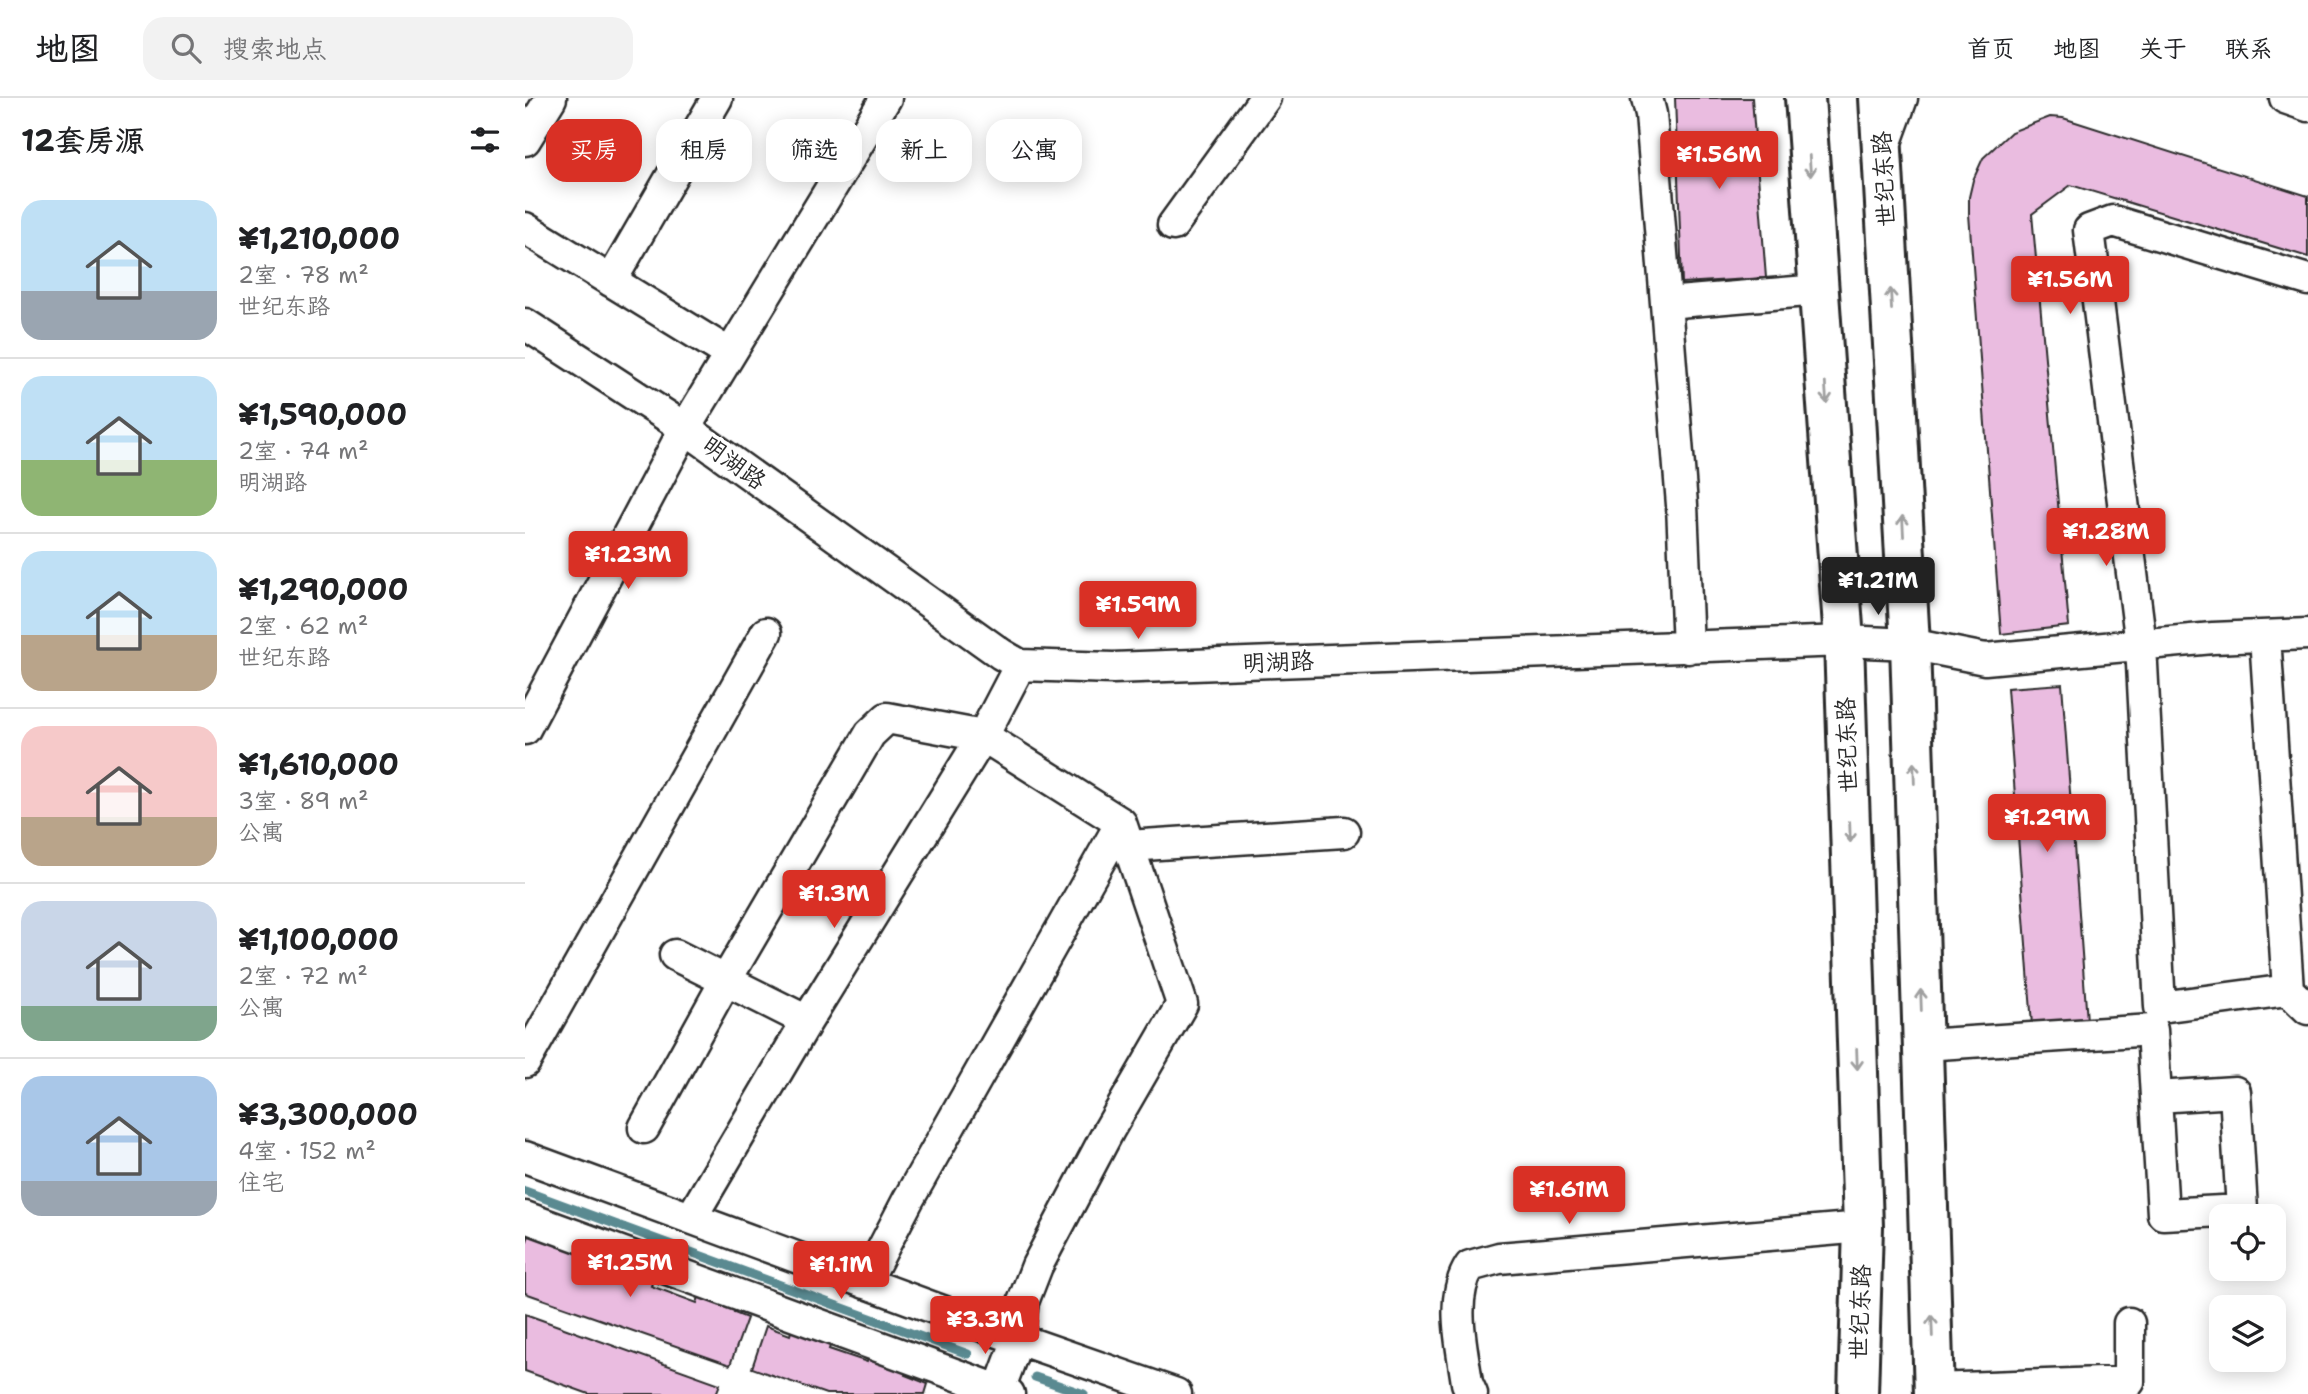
<!DOCTYPE html>
<html lang="zh">
<meta charset="utf-8">
<style>
:root{--surface:#fff;--page:#f2f2f2;--text:#202124;--muted:#757577;--line:#e0e0e0;--accent:#d93025}
body{margin:0;font-family:"Shantell Sans","LXGW WenKai TC",sans-serif;background:var(--page);color:var(--text);height:100vh;display:flex;flex-direction:column;font-size:26px;white-space:nowrap}
*{box-sizing:border-box;margin:0}
p{font-size:23px;color:var(--muted)}
.icon{flex:none;width:38px;height:38px;fill:none;stroke:currentColor;stroke-width:2;stroke-linecap:round;stroke-linejoin:round}
.map{position:relative;flex:1;overflow:hidden}
.details{display:flex;flex-direction:column;background:var(--surface);width:525px}
.details>*{flex:none}
.banner{position:absolute;left:21px;top:21px;width:665px;height:63px;display:flex;gap:14px}
.controls{position:absolute;left:1684px;top:1106px;display:grid;gap:14px}
.controls a{display:grid;place-items:center;width:77px;height:77px;border-radius:14px;background:var(--surface);box-shadow:0 4px 18px #0003;font-size:35px}
.price{position:absolute;translate:-50% -60px;padding:0 16px;border-radius:7px;background:var(--accent);color:#fff;font-size:23px;line-height:46px;filter:drop-shadow(0 2px 4px #0008)}
.price::after{content:'';position:absolute;left:50%;top:42px;width:21px;height:16px;margin-left:-10px;background:inherit;clip-path:polygon(0 0,100% 0,50% 100%)}
.price.on{background:#222;color:#fff}
ul{padding:0;list-style:none}
li{display:flex;align-items:center;gap:21px;height:175px;padding:0 21px}
li+li{border-top:2px solid var(--line)}
li span{display:grid;place-items:center;flex:none;width:196px;height:140px;border-radius:21px;color:#555}
li>.icon{margin-inline-start:auto}
span .icon{width:84px;height:84px;fill:#fffc;stroke-width:1}
li b{font-size:30px}
h2{display:flex;justify-content:space-between;align-items:center;height:84px;padding:0 21px;font-size:30px}
.tag{padding:0 24px;border-radius:21px;background:var(--surface);box-shadow:0 4px 18px #0003;font-size:24px;line-height:63px}
.tag.on{background:var(--accent);color:#fff}
header{display:flex;align-items:center;gap:42px;box-sizing:border-box;height:98px;padding:0 35px;background:var(--surface);border-bottom:2px solid var(--line)}
header strong{font-size:33px}
nav{display:flex;gap:38px;margin-inline-start:auto;font-size:24px}
.search{width:490px;height:63px;background:var(--page);display:flex;align-items:center;gap:18px;box-sizing:border-box;padding:0 24px;border-radius:21px;color:var(--muted);font-size:26px}
main{display:flex;flex:1;min-height:0}
.map>svg:first-child{display:block}
</style>
<header>
<strong>地图</strong>
<div class="search"><svg class="icon" aria-label="search" viewBox="0 0 24 24"><circle cx="10" cy="10" r="6"/><path d="M15 15l6 6"/></svg>搜索地点</div>
<nav><a>首页</a><a>地图</a><a>关于</a><a>联系</a></nav>
</header>
<main>
<section class="details">
<h2>12套房源<svg class="icon" aria-label="filters" viewBox="0 0 24 24"><path d="M4 7h16M4 17h16"/><circle cx="9" cy="7" r="2"/><circle cx="15" cy="17" r="2"/></svg></h2>
<ul>
<li><span style="background:linear-gradient(#bfe0f5 65%,#9aa5b1 0)"><svg class="icon" aria-label="home" viewBox="0 0 24 24"><path d="M3 11l9-7 9 7M6 9v11h12V9"/></svg></span><div><b>¥1,210,000</b><p>2室 · 78 m²</p><p>世纪东路</p></div></li>
<li><span style="background:linear-gradient(#bfe0f5 60%,#8fb573 0)"><svg class="icon" aria-label="home" viewBox="0 0 24 24"><path d="M3 11l9-7 9 7M6 9v11h12V9"/></svg></span><div><b>¥1,590,000</b><p>2室 · 74 m²</p><p>明湖路</p></div></li>
<li><span style="background:linear-gradient(#bfe0f5 60%,#b9a48a 0)"><svg class="icon" aria-label="home" viewBox="0 0 24 24"><path d="M3 11l9-7 9 7M6 9v11h12V9"/></svg></span><div><b>¥1,290,000</b><p>2室 · 62 m²</p><p>世纪东路</p></div></li>
<li><span style="background:linear-gradient(#f6c9c9 65%,#b9a48a 0)"><svg class="icon" aria-label="home" viewBox="0 0 24 24"><path d="M3 11l9-7 9 7M6 9v11h12V9"/></svg></span><div><b>¥1,610,000</b><p>3室 · 89 m²</p><p>公寓</p></div></li>
<li><span style="background:linear-gradient(#c9d6e8 75%,#7fa58c 0)"><svg class="icon" aria-label="home" viewBox="0 0 24 24"><path d="M3 11l9-7 9 7M6 9v11h12V9"/></svg></span><div><b>¥1,100,000</b><p>2室 · 72 m²</p><p>公寓</p></div></li>
<li><span style="background:linear-gradient(#a9c7e8 75%,#9aa5b1 0)"><svg class="icon" aria-label="home" viewBox="0 0 24 24"><path d="M3 11l9-7 9 7M6 9v11h12V9"/></svg></span><div><b>¥3,300,000</b><p>4室 · 152 m²</p><p>住宅</p></div></li>
</ul>
</section>
<div class="map">
<svg width="1783" height="1296" viewBox="0 0 1783 1296">
<rect width="100%" height="100%" fill="#fff"/>
<filter id="ink" filterUnits="userSpaceOnUse"><feTurbulence type="fractalNoise" baseFrequency=".0143" numOctaves="2"/><feDisplacementMap in="SourceGraphic" scale="14" xChannelSelector="R" yChannelSelector="G"/><feConvolveMatrix kernelMatrix="1 2 1 2 8 2 1 2 1" color-interpolation-filters="sRGB"/></filter>
<g filter="url(#ink)">
<g fill="none" stroke-linecap="round" stroke-linejoin="round">
<path stroke="#5a8a91" stroke-width="9" d="M0,1093L443,1256
M510,1279L559,1296"/>
</g>
<path fill="#eabce0" stroke="#2b2b2b" stroke-width="2" d="M1150,0H1227L1241,180L1157,185Z
M1525,19L1538,20L1783,98V159L1546,87L1507,116L1544,528L1476,536L1444,116V99L1448,82L1458,60L1486,34Z
M1537,586L1562,923L1507,927L1482,590Z
M6,1131L56,1149L53,1159L84,1170L87,1161L130,1176L126,1188L172,1205L176,1193L211,1206L209,1215L222,1220L205,1267L0,1195V1143H2Z
M0,1216L195,1286L191,1296H64L0,1273Z
M268,1227L307,1242L304,1251L342,1264L345,1255L383,1269L380,1277L403,1286L400,1296H301L227,1270L241,1228L265,1237Z"/>
<g fill="none" stroke-linecap="round" stroke-linejoin="round">
<g stroke="#2b2b2b" stroke-width="35">
<path id="minor" d="M1122,0L1126,16L1157,407L1163,550
M1760,0L1783,8
M0,42L26,0
M1361,44L1377,0
M648,127L740,0
M0,130L205,256
M1783,182L1588,123L1564,132L1616,547L1635,909L1763,892L1783,911
M86,183L192,0
M1141,205L1294,192
M0,226L160,330L476,556L495,567L588,570L1319,543L1385,546L1460,561L1688,540L1783,536
M1740,538L1763,892
M0,631L160,330L361,0
M603,748L819,734
M150,857L282,923
M1398,947L1627,932L1638,1116L1717,1112L1710,994L1632,999
M0,964L241,535
M119,1030L201,882L345,636L362,620L458,638L596,725L657,906L584,1032L512,1168L498,1204L493,1241L474,1292L475,1296
M0,1059L493,1241L651,1296
M0,1119L484,1296
M166,1120L282,923L458,638L495,567
M340,1185L383,1102L596,725
M1409,1291L1604,1284V1225
M947,1296L942,1285C937,1248 924,1200 945,1168L974,1160L1338,1129"/>
</g>
<g stroke="#2b2b2b" stroke-width="44">
<path id="major" d="M1280,0L1319,543L1338,1129L1333,1296
M1354,0L1385,546L1409,1296"/>
</g>
<use href="#minor" stroke="#fff" stroke-width="30"/>
<use href="#major" stroke="#fff" stroke-width="38"/>
</g>
<defs><path id="oneway-shaft" d="M-6 0H5M1.5-3L5.5 0L1.5 3" fill="none" stroke-width="1.6" stroke-linecap="round" stroke-linejoin="round" transform="scale(1.75)"/></defs>
<g stroke="#a0a0a0">
<use href="#oneway-shaft" transform="translate(1285 68) rotate(86)"/>
<use href="#oneway-shaft" transform="translate(1366 201) rotate(-93)"/>
<use href="#oneway-shaft" transform="translate(1301 295) rotate(86)"/>
<use href="#oneway-shaft" transform="translate(1378 428) rotate(-93)"/>
<use href="#oneway-shaft" transform="translate(1389 675) rotate(-92)"/>
<use href="#oneway-shaft" transform="translate(1325 734) rotate(88)"/>
<use href="#oneway-shaft" transform="translate(1396 902) rotate(-92)"/>
<use href="#oneway-shaft" transform="translate(1332 961) rotate(88)"/>
<use href="#oneway-shaft" transform="translate(1407 1228) rotate(-92)"/>
</g>
</g>
<g text-anchor="middle" stroke-width="7" stroke-linejoin="round" paint-order="stroke">
<g font-size="24" fill="#2b2b2b" stroke="#fff">
<text transform="translate(1359 81) rotate(-93)" y="8">世纪东路</text>
<text transform="translate(209 365) rotate(36)" y="8">明湖路</text>
<text transform="translate(753 564) rotate(-2)" y="8">明湖路</text>
<text transform="translate(1322 647) rotate(-92)" y="8">世纪东路</text>
<text transform="translate(1335 1214) rotate(-88)" y="8">世纪东路</text>
</g>
</g>
</svg>
<div class="controls">
<a><svg class="icon" aria-label="locate" viewBox="0 0 24 24"><circle cx="12" cy="12" r="6"/><path d="M12 2v4M12 18v4M2 12h4M18 12h4"/></svg></a>
<a><svg class="icon" aria-label="layers" viewBox="0 0 24 24"><path d="M12 4l9 5-9 5-9-5zM3 14l9 5 9-5"/></svg></a>
</div>
<b class="price" style="left:1194px;top:93px">¥1.56M</b>
<b class="price" style="left:1545px;top:218px">¥1.56M</b>
<b class="price" style="left:1581px;top:470px">¥1.28M</b>
<b class="price" style="left:103px;top:493px">¥1.23M</b>
<b class="price on" style="left:1353px;top:519px">¥1.21M</b>
<b class="price" style="left:613px;top:543px">¥1.59M</b>
<b class="price" style="left:1522px;top:756px">¥1.29M</b>
<b class="price" style="left:309px;top:832px">¥1.3M</b>
<b class="price" style="left:1044px;top:1128px">¥1.61M</b>
<b class="price" style="left:105px;top:1201px">¥1.25M</b>
<b class="price" style="left:316px;top:1203px">¥1.1M</b>
<b class="price" style="left:460px;top:1258px">¥3.3M</b>
<div class="banner">
<a class="tag on">买房</a>
<a class="tag">租房</a>
<a class="tag">筛选</a>
<a class="tag">新上</a>
<a class="tag">公寓</a>
</div>
</div>
</main>
